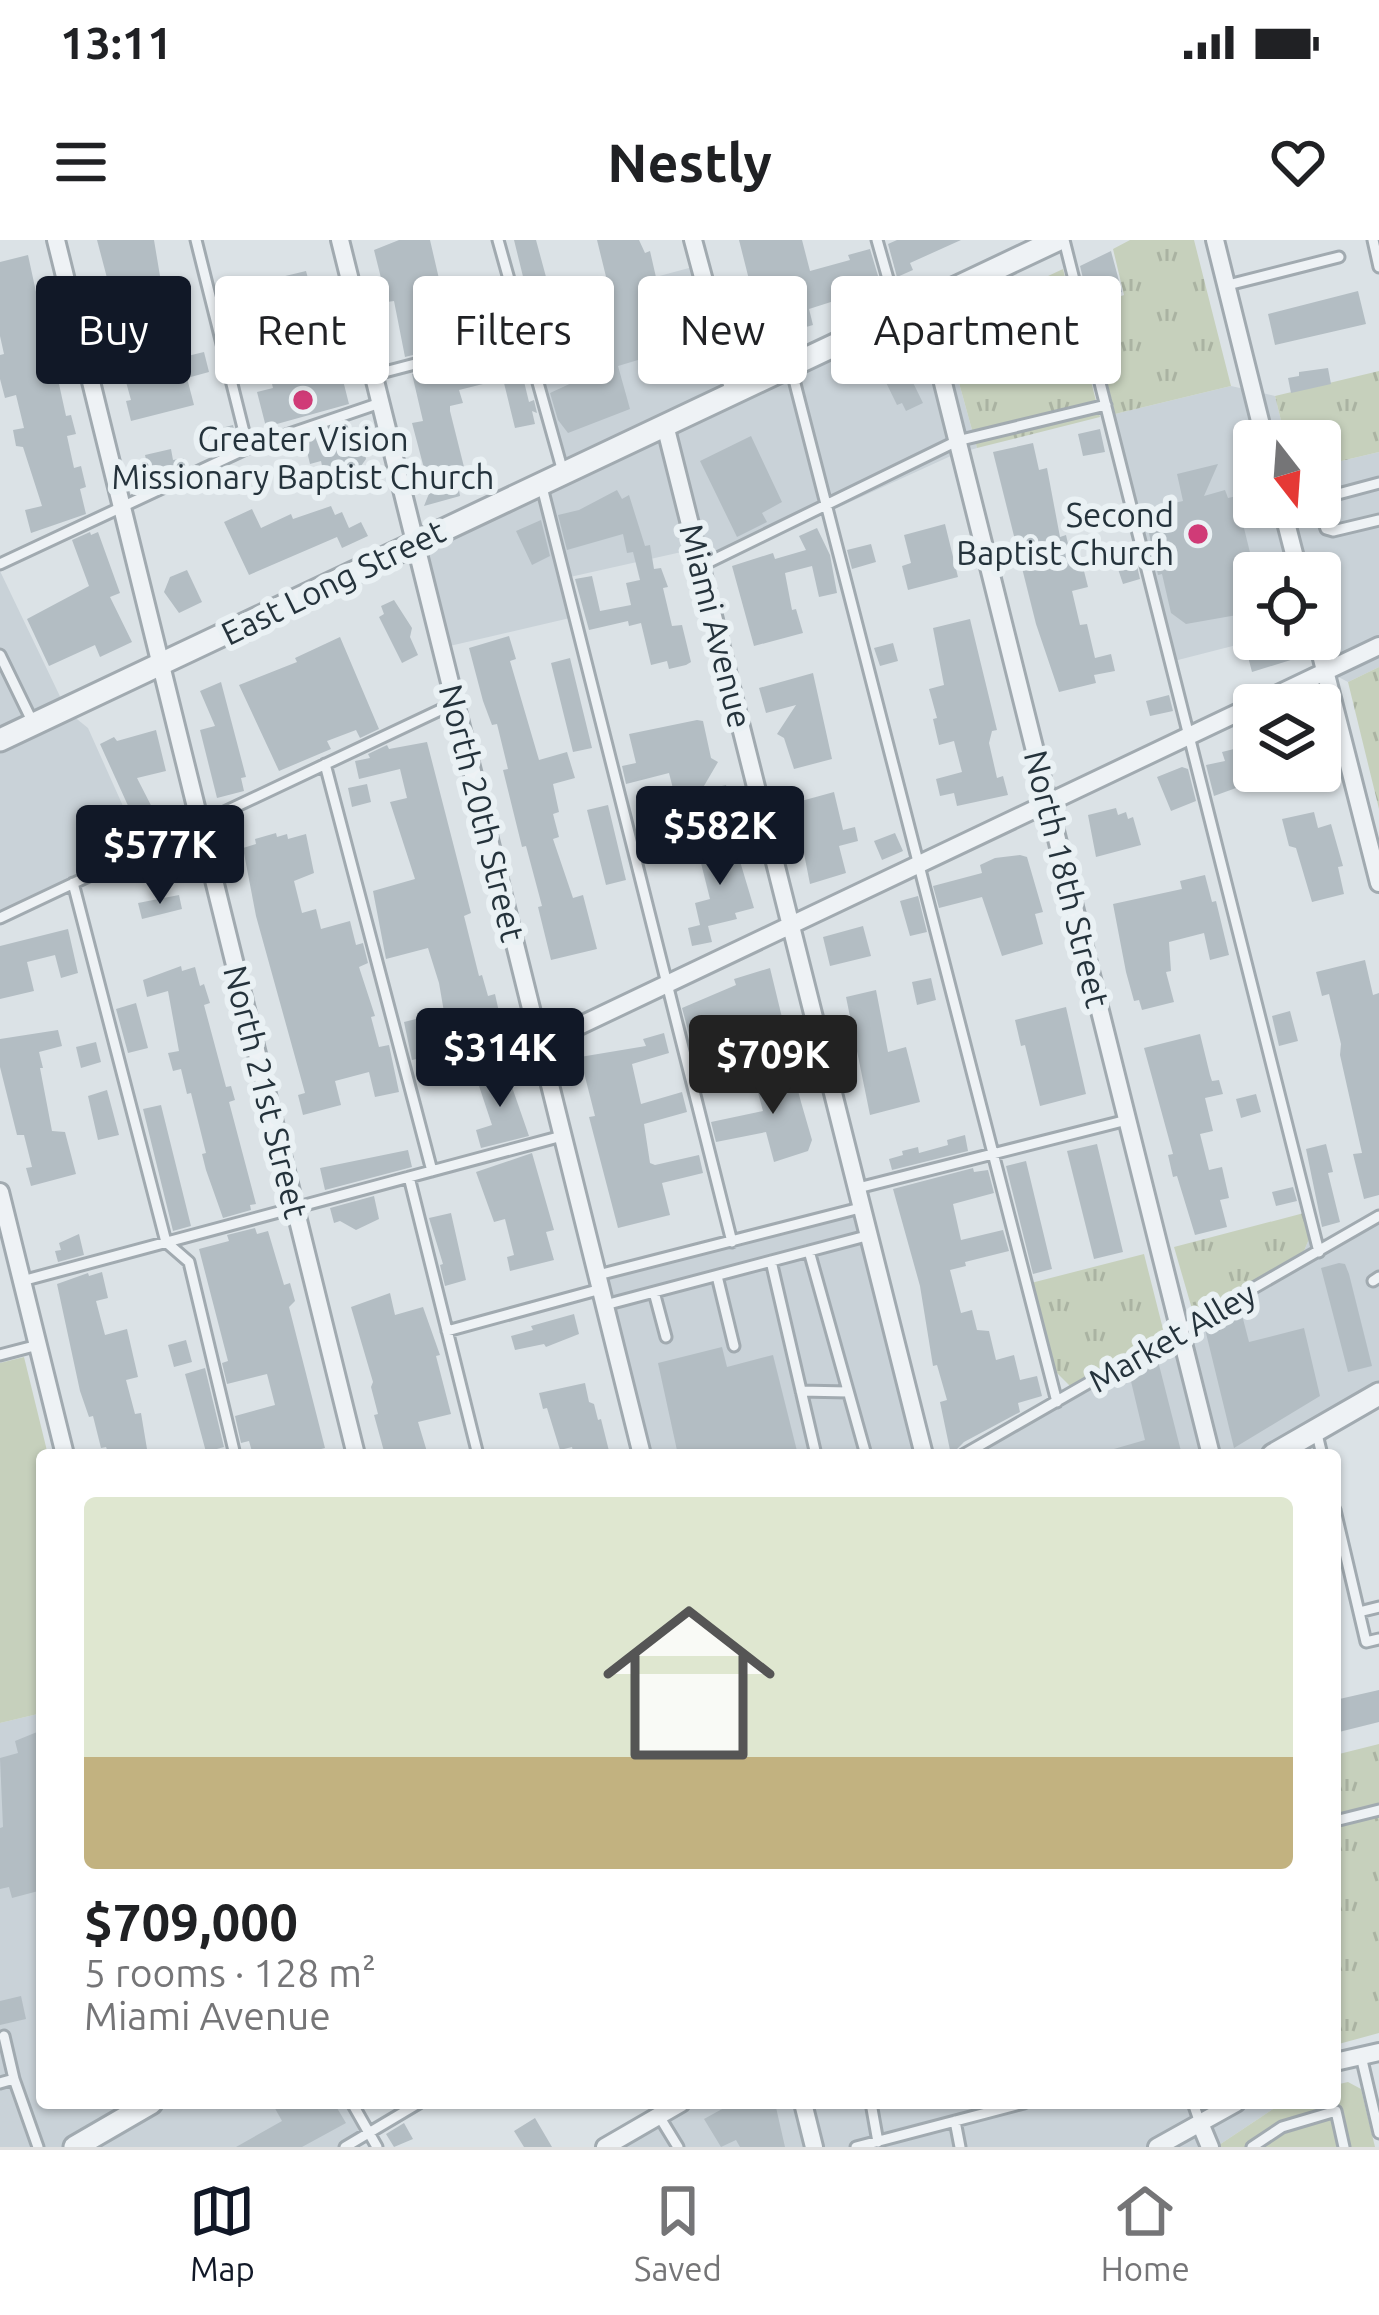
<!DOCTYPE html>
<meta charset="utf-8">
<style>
:root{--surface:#fff;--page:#f2f2f2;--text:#202124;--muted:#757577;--line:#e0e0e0;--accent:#111827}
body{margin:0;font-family:Ubuntu,sans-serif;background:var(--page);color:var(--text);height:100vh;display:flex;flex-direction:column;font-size:45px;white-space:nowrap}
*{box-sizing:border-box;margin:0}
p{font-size:39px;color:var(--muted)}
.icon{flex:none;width:66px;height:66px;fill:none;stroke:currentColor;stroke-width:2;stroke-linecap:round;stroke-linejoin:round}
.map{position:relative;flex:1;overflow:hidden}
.side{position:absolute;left:36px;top:1209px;width:1305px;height:660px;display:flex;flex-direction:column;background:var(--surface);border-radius:12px;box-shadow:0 3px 9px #0004}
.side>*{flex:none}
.hud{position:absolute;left:36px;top:36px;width:1308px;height:108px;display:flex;gap:24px}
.needle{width:78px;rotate:163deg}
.buttons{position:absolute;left:1233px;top:180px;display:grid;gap:24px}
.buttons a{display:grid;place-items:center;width:108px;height:108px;border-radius:12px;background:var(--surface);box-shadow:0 3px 9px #0004;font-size:60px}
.price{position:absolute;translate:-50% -102px;padding:0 27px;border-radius:12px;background:var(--accent);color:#fff;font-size:39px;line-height:78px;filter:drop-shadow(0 3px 6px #0008)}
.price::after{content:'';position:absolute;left:50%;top:72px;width:36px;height:27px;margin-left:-18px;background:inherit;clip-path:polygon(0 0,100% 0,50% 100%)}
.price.on{background:#222;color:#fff}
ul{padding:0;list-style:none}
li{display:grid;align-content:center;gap:24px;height:636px;padding:0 48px}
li+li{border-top:3px solid var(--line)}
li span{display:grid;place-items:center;height:372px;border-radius:12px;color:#555}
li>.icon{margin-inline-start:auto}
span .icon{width:216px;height:216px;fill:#fffc;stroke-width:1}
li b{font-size:51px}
.chip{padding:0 42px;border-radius:12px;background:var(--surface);box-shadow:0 3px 9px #0004;font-size:42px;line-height:108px}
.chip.on{background:var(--accent);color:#fff}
.status{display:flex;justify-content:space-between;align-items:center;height:84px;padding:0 60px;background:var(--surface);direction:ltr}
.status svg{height:33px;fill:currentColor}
header{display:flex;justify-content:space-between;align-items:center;height:156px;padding:0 48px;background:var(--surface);font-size:54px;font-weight:700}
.dock{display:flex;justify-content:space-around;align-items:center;height:168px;border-top:3px solid var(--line);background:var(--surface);font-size:33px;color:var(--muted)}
.dock a{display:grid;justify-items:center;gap:6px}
.dock .on{color:var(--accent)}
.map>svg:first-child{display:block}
</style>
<div class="status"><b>13:11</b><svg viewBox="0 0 49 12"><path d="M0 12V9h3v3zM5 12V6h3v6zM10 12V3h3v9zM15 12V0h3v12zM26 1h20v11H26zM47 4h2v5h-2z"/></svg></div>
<header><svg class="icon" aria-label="menu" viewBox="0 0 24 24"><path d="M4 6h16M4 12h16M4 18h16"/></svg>Nestly<svg class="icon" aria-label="heart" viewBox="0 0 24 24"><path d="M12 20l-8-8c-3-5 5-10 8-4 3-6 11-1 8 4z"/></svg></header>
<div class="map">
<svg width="1379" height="1907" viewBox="0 0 1379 1907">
<defs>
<pattern id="grass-tufts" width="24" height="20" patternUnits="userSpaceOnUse" patternTransform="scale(3)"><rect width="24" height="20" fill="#c6d0bc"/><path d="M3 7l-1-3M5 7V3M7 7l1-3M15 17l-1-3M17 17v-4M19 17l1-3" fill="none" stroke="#aab3a2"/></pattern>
</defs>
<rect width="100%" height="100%" fill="#dbe2e6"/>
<path fill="#c9d2d8" d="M700,25L734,156L921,72L954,80L948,103L977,208L953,215L701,330L695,309L561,339L570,378L441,408L415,309L559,240L519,74Z
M1231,146L1275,156L1286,201H1254V267H1320V226L1379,212V427L1348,442L1323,429L1320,333H1254V399H1260L1174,421L1115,174Z
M0,331L67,471L88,488L144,613L0,680Z
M862,968L921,1215H641L595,1035Z
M1379,981V1158L1279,1215H966L1071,1147L1304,1011L1309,999L1348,998Z
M42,1473V1863H353L370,1893L345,1907H0V1483Z
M670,1863H1282L1216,1907H619Z"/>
<path fill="url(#grass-tufts)" d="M1130,0H1194L1231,146L1115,174L1089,67L1124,55L1113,9Z
M1063,29L1100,177L977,208L948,103L954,80Z
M1379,131V212L1320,226V201H1286L1275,156Z
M1379,427V569L1348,442Z
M1304,973L1309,999L1304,1011L1199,1072L1192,1069L1174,1007Z
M1144,1014L1163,1089L1161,1096L1071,1147L1053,1129L1031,1043Z
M1379,1504V1793L1335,1805V1515Z"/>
<path fill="#c6d0bc" d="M24,1117L48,1215H42V1473L0,1483V1123Z
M1348,1842L1361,1849L1375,1907H1216L1282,1863H1335V1845Z"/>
<path fill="#b3bdc3" d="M97,0H154L168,84L162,85L171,120L204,112L209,132L187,138L194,165L131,181L126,161L131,160L102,55L111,53Z
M399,0H430L443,56L452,54L464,102L405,117L394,61L387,62L374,10Z
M514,0H536L552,59L530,65Z
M597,0H639L645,13L650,11L671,103L666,104L668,111L618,126L630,169L568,193L558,180L550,153L576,141L558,76L611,57Z
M739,0H802L810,31L850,20L848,15L870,9L881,46L809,69L813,85L764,99Z
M897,0H961L910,23L913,30L897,37L888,4Z
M1111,11L1122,52L1089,63L1080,26Z
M28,15L46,98L53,97L65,143L59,144L66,176L71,175L76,194L67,196L74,228L81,226L86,247L80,249L86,274L31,293L25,270L42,266L23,207L16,206L13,190L24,188L16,155L5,158L0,139V115L4,114L0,96V22Z
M306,31L314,60L320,58L329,85L349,164L266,187L257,152L273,148L262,102L292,94L283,61L271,64L267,46L278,43L277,38Z
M1358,51L1366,84L1275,105L1268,74Z
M251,71L256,94L235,99L230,76Z
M899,114L923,163L906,171L902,163L897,165L877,124Z
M518,117L529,162L534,160L537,173L532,171L535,184L515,188L503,139L459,150L463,163L450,166V171L469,247L459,250L460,256L424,266L430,251L412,183L423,181L412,134L469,119L470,125Z
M1328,128L1331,144L1291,153L1288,138L1299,136V132Z
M349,183L354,204L362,202L366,219L361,226L324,235L321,221L310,224L304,199Z
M233,185L237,203L215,208L210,191Z
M1100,189L1105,212L1083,216L1078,194Z
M751,196L782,262L762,273L767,282L737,297L700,221Z
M1033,203L1039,230L1047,228L1060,297L1066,295L1073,326L1082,323L1088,347L1072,351L1080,385L1087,384L1095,418L1111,414L1115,431L1094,435L1096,443L1059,452L1036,384L993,212Z
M171,209L173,220L184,218L186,227L151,241L145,215Z
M1218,224L1204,256L1225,250L1228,258L1237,256L1239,264L1246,262L1251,281L1243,284L1254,329V372L1186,384L1171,373L1162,334L1158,335L1144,270L1183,261L1177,234Z
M617,250L622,259L629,255L645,306L650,305L654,329L661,328L668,347L663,348L672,386L682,385L691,422L686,425L669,429L667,421L651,425L641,383L629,386L628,381L589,390L575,339L592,336L600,371L631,365L626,343L640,340L633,312L627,313L623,294L567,310L558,275L579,270Z
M331,266L335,275L342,272L349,288L361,282L368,296L342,308L337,297L249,335L224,282L252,269L261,288L291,274L293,279Z
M541,280L550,316L532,325L516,291Z
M945,284L958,337L908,350L902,326L911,323L904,295Z
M817,288L830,315L837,353L819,357L812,326L785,333L792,370L796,369L803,393L754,406L732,326L773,313L775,319L806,310L799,296Z
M90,292L91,295L98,292L120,353L110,357L132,402L100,417L95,405L49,426L27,379L89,346L72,300Z
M871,304L876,322L852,329L847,310Z
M1134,313L1140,339L1123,344L1114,317Z
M187,330L202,362L179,373L164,352L170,337Z
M394,360L412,388L410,397L418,415L402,423L379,377L384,374L381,366Z
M970,379L997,490L992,491L989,503L997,538L1003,536L1008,555L957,566L954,553L940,556L936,539L962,532L954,501L939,505L933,479L937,478L929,449L944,445L933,388Z
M509,396L516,419L510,421L539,520L567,512L575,538L553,544L559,572L553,574L559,597L553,599L573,658L583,655L597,709L551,720L538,667L542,666L526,606L522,607L503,530L508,529L497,484L492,485L483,461L469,408Z
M340,397L379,489L360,498L356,490L327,501L331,509L279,531L239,445L297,422L295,418Z
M1275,399H1290L1294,419L1252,432L1246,409Z
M893,403L898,421L880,426L874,408Z
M570,418L592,508L573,512L551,423Z
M813,433L832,519L794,529L784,498L777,494L796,465L766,473L759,448Z
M221,442L246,537L241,538L244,551L217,558L200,490L215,486L200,451Z
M1169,455L1173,471L1150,476L1146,461Z
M697,480L703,481L711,518L718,522L701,551L726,545L729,559L679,572L669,533L626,544L622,526L636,523L629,494Z
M156,490L166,531L137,538L160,583L140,592L100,504L114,497L117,501Z
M427,502L471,673L464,676L479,736L482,735L488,756L495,754L505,799L412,820L404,782L444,772L439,743L428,708L386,719L373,651L415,639L390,562L407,558L400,529L359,539L355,521L370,518L368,514L387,505L389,509Z
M1238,508L1247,544L1214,556L1206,525L1225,521L1222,512Z
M1182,527L1188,529L1196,561L1171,571L1157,537Z
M1283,531H1330V535L1288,548Z
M367,544L371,562L352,567L348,548Z
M834,552L843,590L855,587L858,601L839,606L846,633L810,644L794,563Z
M608,565L626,640L606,645L587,570Z
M1116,568L1118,575L1126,572L1128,579L1133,577L1141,605L1096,617L1088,575Z
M1314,572L1318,588L1331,584L1343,626L1338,627L1344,654L1312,662L1296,608L1289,606L1282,579Z
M276,593L277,597L287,594L288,599L306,594L314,633L294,641L302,673L316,669L321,689L350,681L356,705L363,703L368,723L359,727L375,776L371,777L379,807L389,805L399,852L375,857L369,832L335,841L341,865L303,875L298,855L305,853L256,676L243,608L256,604L255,599Z
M895,593L903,611L882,620L874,601Z
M727,596L733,598L754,668L735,673L737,679L708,686L712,702L692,706L688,688L700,685L695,663L710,659L697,607Z
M1020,615L1027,617L1043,672L1035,674L1043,704L1002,716L982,657L939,668L933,646L982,633L980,625L995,618Z
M1205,635L1212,662L1216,661L1229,715L1210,720L1204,693L1169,702L1171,731L1166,732L1174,762L1142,770L1139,760L1134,761L1126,732L1113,664L1182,649L1180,641Z
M179,655L182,669L142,679L138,663Z
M918,656L927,692L910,696L900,661Z
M863,686L871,716L830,726L823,697Z
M68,689L78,733L61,738L55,715L27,722L34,751L0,759V706Z
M1365,720L1373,755L1379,753V955L1364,959L1353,914L1362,913L1340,815L1341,804L1329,754L1322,756L1316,732Z
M181,726L182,731L195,727L200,746L204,744L210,763L204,765L226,847L231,846L235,860L229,862L256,964L250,965L251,970L223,978L206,930L202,914L206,913L191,853L187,854L181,829L173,831L168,813L179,811L168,751L147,757L143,740Z
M770,728L786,794L750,803L743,778L689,794L682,768L736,745L734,739Z
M931,738L936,760L917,765L912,742Z
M876,750L888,812L906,807L920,862L870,875L846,757Z
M136,763L148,808L128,813L116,769Z
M1066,767L1086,854L1040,866L1025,805L1021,806L1015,780Z
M1290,771L1298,801L1279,806L1272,776Z
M58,790L62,806L39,812L43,828H40L52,891L65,892L76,934L31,946L26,928L32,927L24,895H17L0,827V799Z
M664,793L669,813L632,824L641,864L682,852L687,872L644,884L650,923L655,925L699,915L703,933L662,943L670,975L618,988L589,877L595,876L580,817L646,806L643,799Z
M1200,794L1210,835L1212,841L1219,840L1223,854L1205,858L1213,891L1200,894L1209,930L1222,927L1229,958L1220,960L1227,987L1195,995L1177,936L1173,937L1168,915L1173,914L1144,808Z
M96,802L101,822L81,828L76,807Z
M785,827L792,828L801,862L812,900L808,911L774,922L766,892L716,902L711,882L763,871L754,838Z
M511,828L512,847L529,896L481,908L476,890L492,885L476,837Z
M107,850L119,895L98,900L88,856Z
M1256,854L1261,872L1241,878L1236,859Z
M161,865L191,986L173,991L143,869Z
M965,895L968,911L892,930L889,919L903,915L902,911L918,907L919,913L948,905L947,900Z
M1097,904L1123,1012L1094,1019L1067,911Z
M1326,904L1333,932L1328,933L1340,982L1322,987L1306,909Z
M408,910L412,927L325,950L320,928Z
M532,913L554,990L546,992L554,1020L510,1031L507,1017L514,1015L505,979L494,982L476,932Z
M1026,921L1052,1029L1033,1034L1006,926Z
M973,928L974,932L988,930L994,953L953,964L961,1000L1003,990L1009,1011L965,1022L966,1026L950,1030L961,1073L972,1070L977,1090L989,1091L996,1120L1014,1115L1020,1140L1037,1136L1042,1156L1018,1163L1020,1172L964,1202L951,1215L940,1162L947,1160L937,1125L933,1126L920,1046L893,949Z
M1293,947L1297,961L1276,966L1272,952Z
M374,956L379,979L356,990L340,981L334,983L330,968Z
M451,973L466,1040L445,1046L440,1025L443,1024L429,978Z
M255,988L257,994L268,991L284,1045L290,1043L295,1061L289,1067L325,1208L298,1215H253L249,1201L241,1203L235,1176L275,1165L267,1134L227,1144L222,1123L228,1121L199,1009L229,1001L227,995Z
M79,994L84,1015L58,1022L55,1011L61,1010L59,1003Z
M1339,1023L1345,1024L1349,1034L1372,1126L1348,1132L1321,1028Z
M102,1032L108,1058L96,1061L105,1095L127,1089L138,1137L126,1140L135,1174L141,1173L148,1215H109L106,1207L101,1208L93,1176L89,1177L80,1151L57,1044L88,1033L89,1036Z
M390,1053L395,1075L423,1067L440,1115L436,1116L451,1174L418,1182L428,1215H385L374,1175L378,1174L371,1147L373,1142L351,1067Z
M574,1074L579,1094L546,1107L544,1104L515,1110L511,1096L533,1090L531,1086Z
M1242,1075L1249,1102L1304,1088L1320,1156L1234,1208L1205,1089Z
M186,1100L192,1122L174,1127L168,1105Z
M722,1107L727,1127L773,1115L798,1215H678L658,1123Z
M1157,1117L1182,1215H1108L1107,1211L1145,1200L1129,1133Z
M205,1128L224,1207L206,1212L185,1134Z
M585,1143L589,1162L594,1164L598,1180L601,1179L610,1215H574L572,1207L560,1210L547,1168L543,1169L539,1153Z
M1379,1450V1482L1335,1493V1460Z
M42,1490V1650L12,1658L9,1647L0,1649V1588L3,1587L0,1518L18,1513L15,1501Z
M21,1756L26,1779L0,1785V1761Z
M272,1863H334L346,1883L302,1907H236L282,1881Z
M733,1863H775L785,1907H740L736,1900L721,1907L704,1879Z
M535,1878L552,1907H524L514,1891Z
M404,1883L413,1899L394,1907L386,1894Z"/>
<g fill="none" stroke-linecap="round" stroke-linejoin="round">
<g stroke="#a1aab0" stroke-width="15">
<path id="service" d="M196,0L248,208
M498,0L563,232
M877,0L898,74
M1064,0L1319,1012
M1373,0L1379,27
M1228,45L1339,17
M791,128L1057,1162
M373,135L522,96
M541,243L732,1002
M1379,243L1323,258L1320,271L1326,289L1333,291L1379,280
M0,324L248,208L380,163
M701,326L957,201L1106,165
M0,415L34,485
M325,524L432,931
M73,643L166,1002L189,1022L235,1215
M0,678L455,463
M409,937L478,1215
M858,948L1127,880
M809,1011L866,1215
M771,1021L816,1215
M598,1035L864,967
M717,1036L734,1106
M22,1041L562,896
M1373,1041L1379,1037
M654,1052L666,1097
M605,1065L870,995
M447,1091L601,1049
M0,1115L38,1105
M801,1151L848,1152
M1316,1190L1322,1215
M963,1215L1379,976
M1335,1270L1366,1402L1379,1399
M1359,1372L1379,1367
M1335,1581L1379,1570
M4,1796L14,1839
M1361,1816L1379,1893
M0,1843L14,1839L38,1907
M352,1863L377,1907
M871,1863L878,1902
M1193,1863L1200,1883
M659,1876L678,1907
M955,1881L960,1907
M345,1907L419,1863
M856,1907L1024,1863
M1252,1907L1282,1887L1336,1871L1344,1907"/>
</g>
<g stroke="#a1aab0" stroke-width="22">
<path id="minor" d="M56,0L356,1215
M340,0L642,1215
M693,0L734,152
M1215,0L1265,201
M923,63L1211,1215
M665,185L924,1215
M1282,267L1299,333
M1317,399L1379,643
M1255,465L1379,406
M541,804L1254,465
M0,952L65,1215
M1335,1822L1379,1812
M803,1863L814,1907
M1200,1883L1210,1907
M605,1907L681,1863
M1157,1907L1236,1863"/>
</g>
<g stroke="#a1aab0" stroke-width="27">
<path id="tertiary" d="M0,500L1057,0
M1273,1215L1379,1154
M75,1907L151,1863"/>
</g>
<use href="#service" stroke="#eef2f5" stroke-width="9"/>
<use href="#minor" stroke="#eef2f5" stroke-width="16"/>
<use href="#tertiary" stroke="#eef2f5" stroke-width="21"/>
</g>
<g fill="#d03b77" stroke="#eaf1f4" stroke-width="4.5">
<circle cx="303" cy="160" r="12"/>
<circle cx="1198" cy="294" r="12"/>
</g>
<g text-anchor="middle" stroke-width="12" stroke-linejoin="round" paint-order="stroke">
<g font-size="33" fill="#25333c" stroke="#eaf1f4">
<text x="303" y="211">Greater Vision<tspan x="303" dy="38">Missionary Baptist Church</tspan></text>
<text x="1174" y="287" text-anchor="end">Second<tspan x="1174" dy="38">Baptist Church</tspan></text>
</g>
<g font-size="33" fill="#25333c" stroke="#eaf1f4">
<text transform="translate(333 342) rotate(-26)" y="12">East Long Street</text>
<text transform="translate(716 386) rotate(76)" y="12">Miami Avenue</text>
<text transform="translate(482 573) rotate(76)" y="12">North 20th Street</text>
<text transform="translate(1067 639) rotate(76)" y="12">North 18th Street</text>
<text transform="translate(266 852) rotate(76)" y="12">North 21st Street</text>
<text transform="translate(1172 1097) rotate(-30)" y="12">Market Alley</text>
</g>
</g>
</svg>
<div class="buttons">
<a><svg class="needle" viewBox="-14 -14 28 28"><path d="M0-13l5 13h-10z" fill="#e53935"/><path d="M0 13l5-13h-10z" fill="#757577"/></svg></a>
<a><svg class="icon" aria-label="locate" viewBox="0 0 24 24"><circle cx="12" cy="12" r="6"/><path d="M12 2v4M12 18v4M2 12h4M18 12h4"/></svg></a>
<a><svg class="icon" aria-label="layers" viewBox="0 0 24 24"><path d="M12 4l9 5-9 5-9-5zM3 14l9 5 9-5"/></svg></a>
</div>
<b class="price" style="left:720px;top:648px">$582K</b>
<b class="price" style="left:160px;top:667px">$577K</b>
<b class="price" style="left:500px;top:870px">$314K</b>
<b class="price on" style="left:773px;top:877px">$709K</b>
<div class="hud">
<a class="chip on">Buy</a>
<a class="chip">Rent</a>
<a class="chip">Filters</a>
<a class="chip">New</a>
<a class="chip">Apartment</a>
</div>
<section class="side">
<ul>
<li><span style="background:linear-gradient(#dfe7d0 70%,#c2b280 0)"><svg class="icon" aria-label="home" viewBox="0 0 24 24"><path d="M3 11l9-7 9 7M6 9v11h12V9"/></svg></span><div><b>$709,000</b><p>5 rooms · 128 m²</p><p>Miami Avenue</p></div></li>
</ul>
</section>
</div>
<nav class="dock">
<a class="on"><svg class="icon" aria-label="map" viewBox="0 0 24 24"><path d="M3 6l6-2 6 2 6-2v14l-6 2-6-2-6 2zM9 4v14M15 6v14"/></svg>Map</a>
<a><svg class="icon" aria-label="saved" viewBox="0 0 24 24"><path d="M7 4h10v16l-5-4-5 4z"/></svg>Saved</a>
<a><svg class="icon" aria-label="home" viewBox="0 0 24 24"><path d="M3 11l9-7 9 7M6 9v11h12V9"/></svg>Home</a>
</nav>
